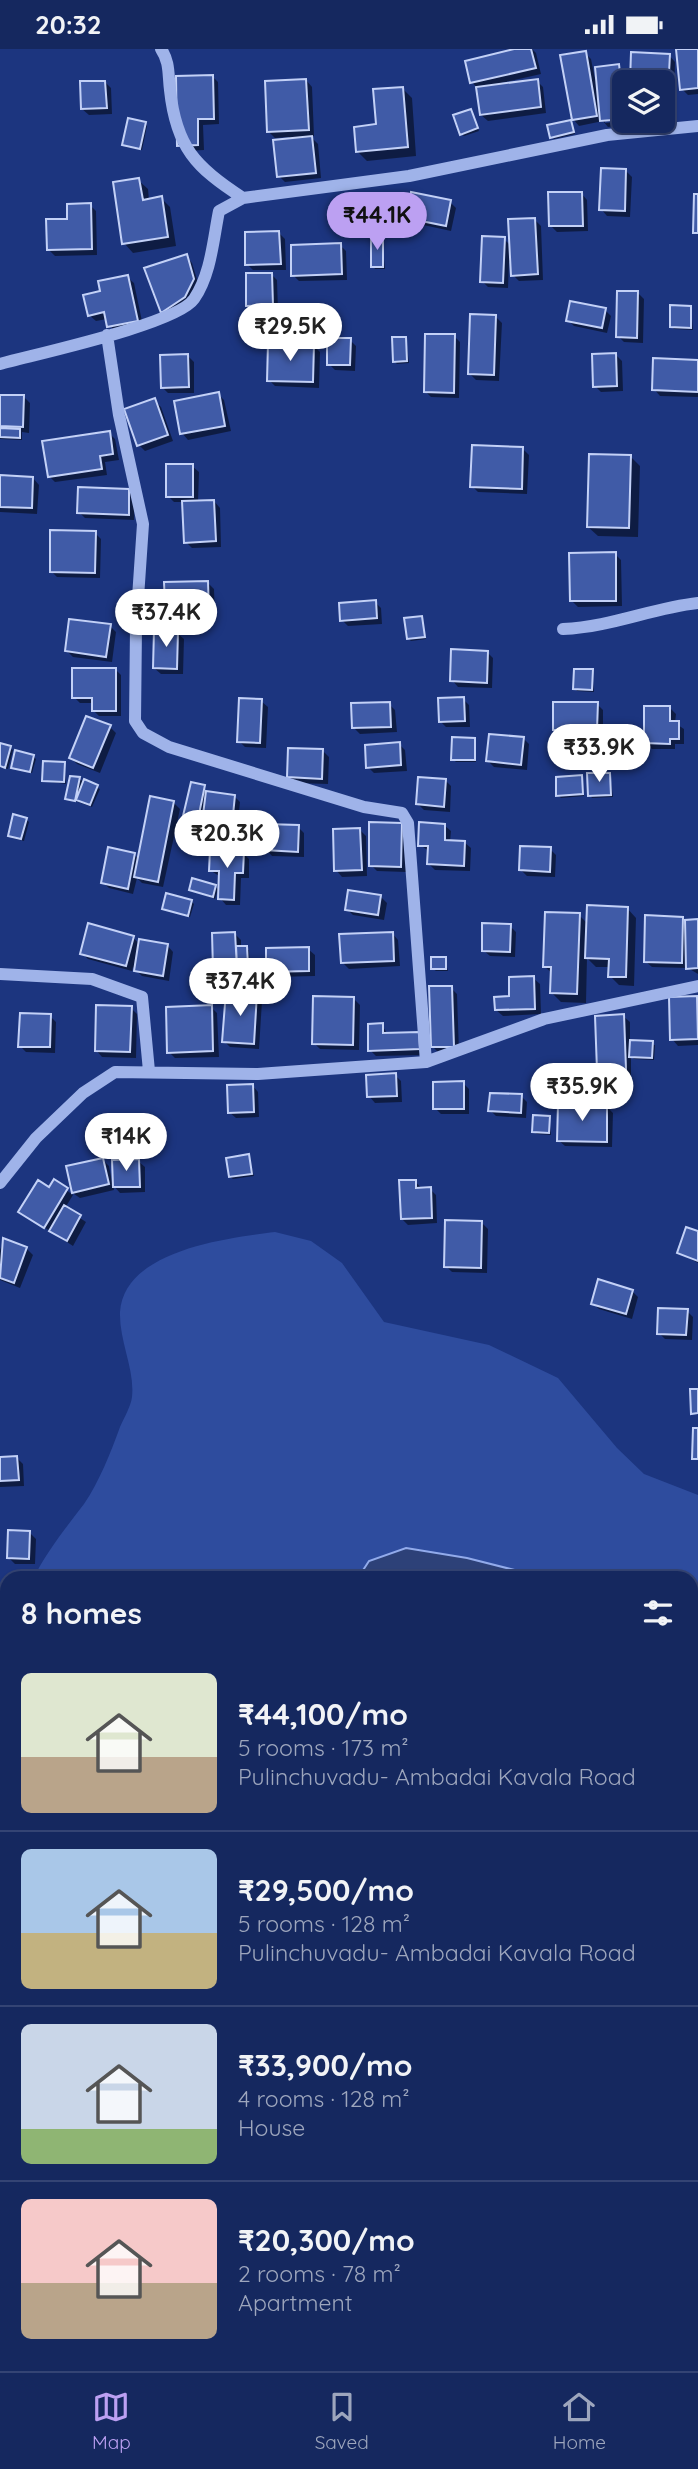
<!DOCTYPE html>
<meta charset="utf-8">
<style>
:root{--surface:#15285f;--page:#223468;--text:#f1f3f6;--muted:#9da6bd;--line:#344474;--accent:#bca0f2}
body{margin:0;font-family:Quicksand,sans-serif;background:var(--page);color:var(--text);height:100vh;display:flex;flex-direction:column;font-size:26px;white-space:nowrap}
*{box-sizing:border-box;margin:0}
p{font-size:23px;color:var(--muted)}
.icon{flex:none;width:38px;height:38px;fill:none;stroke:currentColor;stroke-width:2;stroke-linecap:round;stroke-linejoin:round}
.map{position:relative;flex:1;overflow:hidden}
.sheet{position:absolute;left:0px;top:1522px;width:698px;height:800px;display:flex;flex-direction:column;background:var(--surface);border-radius:21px 21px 0 0;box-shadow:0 2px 5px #0004,0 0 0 2px var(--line)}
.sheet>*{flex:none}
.controls{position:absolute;left:612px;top:21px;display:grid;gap:14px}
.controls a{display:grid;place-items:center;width:63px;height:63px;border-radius:10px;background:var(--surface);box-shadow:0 2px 5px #0004,0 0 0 2px var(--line);font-size:35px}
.price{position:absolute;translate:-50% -60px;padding:0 16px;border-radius:24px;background:#fff;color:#222;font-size:23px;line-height:46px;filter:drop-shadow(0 2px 4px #0008)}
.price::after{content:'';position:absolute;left:50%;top:42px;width:21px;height:16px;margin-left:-10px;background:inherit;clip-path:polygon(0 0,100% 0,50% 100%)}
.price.selected{background:var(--accent);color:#111}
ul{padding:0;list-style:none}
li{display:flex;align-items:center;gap:21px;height:175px;padding:0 21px}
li+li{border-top:2px solid var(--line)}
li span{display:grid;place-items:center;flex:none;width:196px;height:140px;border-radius:10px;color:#555}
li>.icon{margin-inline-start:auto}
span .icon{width:84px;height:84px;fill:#fffc;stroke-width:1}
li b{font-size:30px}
h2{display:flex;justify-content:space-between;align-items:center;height:84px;padding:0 21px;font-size:30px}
.status{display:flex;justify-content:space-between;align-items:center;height:49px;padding:0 35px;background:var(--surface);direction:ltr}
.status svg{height:19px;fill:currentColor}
.tabs{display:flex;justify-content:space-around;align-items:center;height:98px;border-top:2px solid var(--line);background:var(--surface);font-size:19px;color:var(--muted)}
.tabs a{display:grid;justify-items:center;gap:4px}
.tabs .selected{color:var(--accent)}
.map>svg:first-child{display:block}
</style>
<div class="status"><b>20:32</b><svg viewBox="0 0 49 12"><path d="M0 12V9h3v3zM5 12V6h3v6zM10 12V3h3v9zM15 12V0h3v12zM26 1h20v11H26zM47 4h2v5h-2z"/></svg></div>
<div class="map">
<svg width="698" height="2322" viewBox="0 0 698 2322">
<rect width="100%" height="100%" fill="#1c357f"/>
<path fill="#2e4c9e" d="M275,1183L311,1192L342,1214L384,1273L489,1296L558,1329L617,1399L644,1425L698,1446V1829L691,1833V1530H33C47,1502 65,1480 84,1455C99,1433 111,1403 120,1378C124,1369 131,1357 132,1348C135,1320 119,1292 120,1263C124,1201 228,1189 275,1183Z
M7,1580V2315H78L75,2322H0V1591Z"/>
<path fill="#2d4178" stroke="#92abeb" stroke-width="2" d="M406,1499L467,1509L546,1529H470L420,1523L411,1529H358L369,1512Z
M7,1946V2035L0,2045V1958Z
M0,2132L7,2136V2315H35L33,2322H0Z"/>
<path fill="#0007" d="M521,0H532L536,4L541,25L501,34L502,36L537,32L543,38L546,64L488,72L481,66L478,40L472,33Z
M684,0H698V45L688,46L682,40Z
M585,4L591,10L595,30L618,17L624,23L625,68L605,70V74L629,72L630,75L608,78L603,72L579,77L573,70Z
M633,5L669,6L675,13L674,48L663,47V33H632Z
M212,27L218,33L219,75L203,76L204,101L185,102Z
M306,31L312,38L314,87H310L318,95L321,129L285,133L279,127L289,88L275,89L269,83Z
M105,33L111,39L112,65L89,66L82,60Z
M403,40L412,49L416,107L367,112L358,103Z
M470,62L479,82L464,87L461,85Z
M570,73L575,85L554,90L552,88Z
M145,74L147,77L142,101L126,98L124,95Z
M626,122L632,128L630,168L607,167L601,160Z
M138,131L148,140L149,151L161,149L170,158L176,197L133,204L124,194Z
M581,144L587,151L588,182L557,183L551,177Z
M450,153L456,159L451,182L414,174L407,168Z
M90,156L96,162L97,206L55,207L49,201L69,171Z
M535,171L541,177L543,231L519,232L513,226L512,213H509L508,239L488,238L482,232L504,190L511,197Z
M279,184L285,190L286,221H253L247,215Z
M382,189L385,220H375L373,217Z
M340,196L346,202L347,231L299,232L293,226Z
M186,207L192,214L199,237L168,269L162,263Z
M271,225L277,231L278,262L254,263L248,256Z
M127,228L134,234L143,277L115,284L107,270L96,272L89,266L102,243Z
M638,244L644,250L643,294L624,293L618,287Z
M691,259L693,281L674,280L672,278Z
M605,261L611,267L607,284L574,277L568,271Z
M496,268L502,274L499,332L476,331L470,325Z
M454,287L460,293L459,349L431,348L425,342Z
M406,290L409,314L397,315L394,312Z
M350,291L356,297L355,322L335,321L329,315Z
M314,297L320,303L319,339L275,337L269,331Z
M616,306L622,312L623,342L601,343L595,337Z
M188,307L194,313V344H168L162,338Z
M698,313V348L660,347L654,340Z
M218,345L224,351L231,382L188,391L182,384Z
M0,347L24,348L30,354L29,384L22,383V391L0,390Z
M154,351L161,358L173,392L145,402L139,396Z
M109,384L115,390L119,411L105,413L107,426L55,433L49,427Z
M523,400L529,406L527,445L478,443L472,437Z
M631,408L640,417L638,488L598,487L588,478Z
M192,417L199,423L198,453L214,452L220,459L221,498L192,499L186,493L184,453H174L168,447Z
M0,427L33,429L39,436L37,465L0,463Z
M129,442L135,448L134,471L85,469L79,463Z
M95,484L101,490L100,529L57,528L51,522Z
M615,505L621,511L622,557L578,558L572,552Z
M208,534L214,540L215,571L162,573L156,566Z
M375,553L381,559L382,575L348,577L342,571Z
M421,569L426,590L411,592L408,589Z
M110,577L116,583L112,613L73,608L67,602Z
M177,584L184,590L183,625H161L154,619Z
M487,603L493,609L492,639L458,638L452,631Z
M115,620L121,626V667H99L93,661V654H80L74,648Z
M592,622L594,643L577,642L575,639Z
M463,650L469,656L470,678H446L440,672Z
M261,652L268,658L266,699L245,698L239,692Z
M389,655L395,661L397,683L360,685L354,679Z
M597,655L603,661V687L561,686L555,680Z
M670,659L676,665L675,674L684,680V695H675V700H652L645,694Z
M110,678L116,684L100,724L77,715L71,709Z
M523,689L529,695L527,721L494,718L488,712Z
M475,691L476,713H456L453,710Z
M399,695L405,701L407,722L374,724L368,718Z
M0,696L13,701L8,720L0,718Z
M323,702L329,708L328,735L295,734L289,728Z
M33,707L36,710L32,724L13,718Z
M64,715L66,735L44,732Z
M610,726L613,748L592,749L590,746Z
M581,728L584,747L561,749L558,746Z
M79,730L100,740L92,758L67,749Z
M445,731L451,737L450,763L424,761L418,755Z
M204,737L206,744L234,747L240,753L236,791L209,788L203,782L205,759H203L200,772L185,767Z
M174,754L180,760L163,838L142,834L137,829L133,845L109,839L102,833L134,806L139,810Z
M26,770L29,773L24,792L12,789L10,786Z
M401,776L407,782L406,823L377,822L371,816Z
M444,776L451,782L450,793H464L471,799L470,822L435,821L429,815V802L420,796Z
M298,778L304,784V808L272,807L266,800Z
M360,781L366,787L367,827L342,828L336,821Z
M550,800L556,806L555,828L527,827L521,821Z
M243,804L249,810V829H241L240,856H226L220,849L221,828L211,822Z
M215,838L218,840L215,850L191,841Z
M381,848L387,854L384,871L353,866L347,860Z
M191,852L194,855L190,868L164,860Z
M627,859L636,869L634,937L619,936L610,927V918H596L587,909L586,954L561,953L552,944L553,925L545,918L579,866L588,875Z
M682,869L685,872H698V925L688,919L652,918L645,912Z
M510,877L516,883L515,908L490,907L483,901Z
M392,884L398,891L400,917L349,920L343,914Z
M235,885L241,891V899L249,901L250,919H242V926L221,927L215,920Z
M133,889L140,895L167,896L173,903L169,932L142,927L133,918L132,922L88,910L82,904Z
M308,900L315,906V927L274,928L268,922Z
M445,910L448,922H436L433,920Z
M533,929L540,935L541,965L503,967L496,961Z
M451,939L457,945L459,1003L439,1004L433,998Z
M256,946L262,952L259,1000L230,998L224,992Z
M697,948L698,996L678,997L672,990Z
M354,950L360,956L359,1001L320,1000L314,994Z
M211,958L217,964L219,1008L175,1009L169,1003Z
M131,959L137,965L136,1009L102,1008L96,1001Z
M50,967L56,973L55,1004L26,1003L20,997Z
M623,967L630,973V993L655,996L654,1011L634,1010L631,1007V1026L605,1027L599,1021Z
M382,976L388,986L418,985L425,1006L376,1007L370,1001Z
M395,1026L401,1032L402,1053L375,1054L369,1047Z
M463,1034L469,1040V1065H441L435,1059Z
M252,1036L258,1043L259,1068L236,1069L229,1063Z
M521,1047L527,1053L526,1069L496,1067L490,1061Z
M607,1058L613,1064L612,1098L565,1097L558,1091Z
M549,1068L551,1086L537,1085L534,1083Z
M248,1107L254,1127L233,1130L230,1128Z
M103,1111L109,1117L112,1133L138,1112L145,1118V1143L120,1144L113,1136L114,1141L80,1149L74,1145L68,1118Z
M415,1132L422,1140H430L436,1146L437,1174L408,1176L402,1170Z
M55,1133L73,1146L65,1159L86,1173L73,1197L21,1163L50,1141Z
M482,1174L488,1180L487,1224L452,1223L446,1217Z
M698,1184V1214L679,1204Z
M4,1191L26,1199L33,1206L20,1239L0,1231V1201Z
M632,1242L638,1248L632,1270L599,1260L593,1254Z
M687,1262L693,1268L692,1291L665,1290L659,1284Z
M17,1409L23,1415L24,1437L0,1438V1410Z
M30,1484L36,1490L35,1515H15L9,1509Z
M691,2033L698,2034V2061L691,2059Z
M691,2065H698V2098L691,2093Z
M652,2315H686V2322H651Z"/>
<path fill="#405ba7" stroke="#c3d1f7" stroke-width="2" d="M514,0H531L536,19L470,34L465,12Z
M676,0H698V39L680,41Z
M586,2L597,67L572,71L560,6Z
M631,3L670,5L668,43L663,42V33H630Z
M619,15L625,70L600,72L595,18Z
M213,26L214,70H198V96L177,97L176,27Z
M306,30L309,81L267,83L265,32Z
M538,30L541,58L480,66L476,38Z
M80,32H105L107,59L81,60Z
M403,38L408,98L356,103L354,78L376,75L373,40Z
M471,60L478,79L460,86L453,66Z
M128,69L146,73L140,100L122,96Z
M571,71L574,83L550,89L547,76Z
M312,87L316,124L277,128L273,91Z
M601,119L626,120L625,162L599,161Z
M139,129L143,151L162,147L168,188L122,195L113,133Z
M411,143L451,151L446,177L406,169Z
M548,143H582L583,177H549Z
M694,145H698V184H693Z
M91,154L92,200L47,201L46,170H67V155Z
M535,169L538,225L511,227L508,170Z
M279,182L281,215L245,216V183Z
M482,187L505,188L503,234L480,233Z
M371,188H383V218H371Z
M341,194L342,225L291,227V196Z
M187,205L194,230L185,248L161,264L144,219Z
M246,224H272L273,256L246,257Z
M128,226L138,272L107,278L104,263L88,267L83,246L100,242L98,232Z
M617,242H638L637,289L616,288Z
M570,252L606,259L602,279L566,272Z
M670,256L691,257V279L670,278Z
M470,265L496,266L494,326L468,325Z
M425,285H455L454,344L424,343Z
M392,288H406L407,312L393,313Z
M327,289H351L350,316H327Z
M268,294L314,295L313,333L267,332Z
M616,304L617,337L593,338L592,305Z
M188,305L189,338L161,339L160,306Z
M653,309L698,311V343L652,341Z
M219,343L225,377L180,385L174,352Z
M0,346H24L23,378L0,377Z
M155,349L168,386L137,397L124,360Z
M0,379L20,380V389L0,388Z
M110,382L113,405L100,407L102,420L48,428L42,392Z
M472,396L523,398L522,440L470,438Z
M589,405L631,406L629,479L587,478Z
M166,415H193V448H166Z
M0,426L33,428L32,459L0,458Z
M78,438L129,440V466L77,464Z
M214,451L216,492L184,494L182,452Z
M50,481L96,482L95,524L50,523Z
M616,503V552H570L569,504Z
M208,532L209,566L154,567V558L165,557L164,533Z
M376,551L377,569L340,572L339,554Z
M422,567L425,588L407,590L404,569Z
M69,570L111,575L106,608L65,602Z
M154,581L178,582L177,620L153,619Z
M451,600L488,602L487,634L450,632Z
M72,619H116V662H92V649H72Z
M574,620H593L592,641L573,640Z
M464,648L465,672L439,673L438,649Z
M239,649L262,650L260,694L237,693Z
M390,653L391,678L352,679L351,654Z
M553,653H598L597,681H553Z
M644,657H670V672H679V690H670V695L644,694Z
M86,667L111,676L93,719L69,709Z
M489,685L524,688L521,716L486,712Z
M452,688L475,689V711H451Z
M400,693L401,716L366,719L365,696Z
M0,694L11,697L5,719L0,717Z
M288,699L323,700L322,730L287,728Z
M15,701L34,706L30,723L11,719Z
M43,712L65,713L64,733L42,732Z
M587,724H610L611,746L588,747Z
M582,726L583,745L556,747V728Z
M70,727L80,728L75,752L65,750Z
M418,728L446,730L444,758L416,755Z
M84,730L98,736L90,756L76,751Z
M191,733L205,736L198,770L183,767Z
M206,742L235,746L231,786L201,782Z
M150,747L174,752L158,833L134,828Z
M13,765L27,769L21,790L8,787Z
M369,773L402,774L401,818L369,817Z
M419,773L445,775V791L465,792L464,817L427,815L428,797H418Z
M265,775L299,776L298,803L264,801Z
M360,779L362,821L334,822L333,780Z
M520,797L551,798L550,823L519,821Z
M108,798L135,804L128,840L101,834Z
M210,801L244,802L243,824H235L234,851L218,850L219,822H209Z
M192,829L216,836L213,848L189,841Z
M348,841L381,846L378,866L345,861Z
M166,844L192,851L188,867L162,860Z
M587,856L628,858L626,928H608L609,910L585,909Z
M545,863L580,864L577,945L550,944L551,918H543Z
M645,866L683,868L682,914L644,913Z
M698,870V919L686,920L685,871Z
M88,874L134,887L126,917L80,905Z
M482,874L511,875L510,903L482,902Z
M235,883L237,920L213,921L212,884Z
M393,883L394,912L341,914L339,885Z
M139,890L168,895L163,927L134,922Z
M236,897H247L248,917H237Z
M309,898V922L266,923V899Z
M431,908H446V920H431Z
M534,927L535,960L495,961L494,948L509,947V928Z
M429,937H452L454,998H431Z
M226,942L257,944L254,995L222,993Z
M313,947L354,948L353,996L312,995Z
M697,947L698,990L670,991L669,948Z
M96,956L132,957L130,1003L95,1002Z
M212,956L213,1002L167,1004L166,958Z
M20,964L51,965L50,998H18Z
M624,965L626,1020L597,1021L595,967Z
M383,974V984L419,983L420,1000L368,1002V975Z
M630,991L653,992L652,1009L629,1008Z
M396,1024L397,1047L367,1048L366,1026Z
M464,1032V1060H433V1033Z
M253,1035L254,1063L228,1064L227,1036Z
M490,1044L522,1045L521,1064L488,1062Z
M558,1055L607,1056V1093L557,1092Z
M533,1066L550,1067L549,1084L532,1083Z
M249,1105L252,1125L229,1128L226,1109Z
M103,1109L109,1135L72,1144L66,1117Z
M139,1110L140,1138H113L112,1111Z
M54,1130L68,1139L44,1179L18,1163L38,1131L49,1138Z
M399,1131H416V1139L431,1138L432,1169L401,1170Z
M64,1156L81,1166L67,1192L49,1182Z
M445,1171L482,1172L481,1219L444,1218Z
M686,1178L698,1182V1212L677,1204Z
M3,1189L27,1198L14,1234L0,1229Z
M598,1230L633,1241L626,1265L591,1255Z
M658,1259L688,1260L686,1286L657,1285Z
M690,1340H698V1364L691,1365Z
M693,1379H698V1410H692Z
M17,1407L19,1431L0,1432V1408Z
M8,1481L30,1482L29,1510L7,1509Z
M691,2031L698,2032V2057L691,2055Z
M698,2063V2092H691V2064Z
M650,2315H680V2322H650Z"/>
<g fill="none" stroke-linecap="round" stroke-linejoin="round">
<path stroke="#9fb3e9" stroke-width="12" d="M161,0C170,13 168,26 170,41C176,98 196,119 243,149
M107,286L119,366L143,475L136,578L135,672L143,684L169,698L364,758L402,764L408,774L426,1013
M0,315C36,305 177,275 194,250C211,225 213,192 219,162L243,149L409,127L607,86L698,77
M563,580C611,578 652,559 698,554
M0,925L92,930L142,948L149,1022
M0,1134L36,1089L83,1044L115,1023L258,1025L426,1013L544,970L698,937
M691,2247L698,2246
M517,2322L522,2315"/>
</g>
</svg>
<div class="controls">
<a><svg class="icon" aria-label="layers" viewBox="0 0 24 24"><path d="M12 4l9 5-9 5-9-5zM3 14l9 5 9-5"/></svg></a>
</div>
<b class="price selected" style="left:377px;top:203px">₹44.1K</b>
<b class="price" style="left:290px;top:314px">₹29.5K</b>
<b class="price" style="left:166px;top:600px">₹37.4K</b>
<b class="price" style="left:599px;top:735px">₹33.9K</b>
<b class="price" style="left:227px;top:821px">₹20.3K</b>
<b class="price" style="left:240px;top:969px">₹37.4K</b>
<b class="price" style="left:582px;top:1074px">₹35.9K</b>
<b class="price" style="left:126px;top:1124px">₹14K</b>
<section class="sheet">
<h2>8 homes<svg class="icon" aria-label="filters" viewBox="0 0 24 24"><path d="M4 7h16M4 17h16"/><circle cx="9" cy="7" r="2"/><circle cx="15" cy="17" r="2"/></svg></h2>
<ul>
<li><span style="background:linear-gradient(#dfe7d0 60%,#b9a48a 0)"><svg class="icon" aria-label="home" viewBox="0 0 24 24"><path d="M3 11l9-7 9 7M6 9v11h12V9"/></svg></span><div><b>₹44,100/mo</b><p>5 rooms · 173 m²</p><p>Pulinchuvadu- Ambadai Kavala Road</p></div></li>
<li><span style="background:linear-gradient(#a9c7e8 60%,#c2b280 0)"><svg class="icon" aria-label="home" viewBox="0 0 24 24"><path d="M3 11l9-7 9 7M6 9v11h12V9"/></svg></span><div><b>₹29,500/mo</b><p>5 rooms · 128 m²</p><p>Pulinchuvadu- Ambadai Kavala Road</p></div></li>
<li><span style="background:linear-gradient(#c9d6e8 75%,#8fb573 0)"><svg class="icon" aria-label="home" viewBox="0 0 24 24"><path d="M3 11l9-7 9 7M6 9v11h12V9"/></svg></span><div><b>₹33,900/mo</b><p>4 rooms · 128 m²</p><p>House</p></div></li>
<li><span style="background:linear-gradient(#f6c9c9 60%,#b9a48a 0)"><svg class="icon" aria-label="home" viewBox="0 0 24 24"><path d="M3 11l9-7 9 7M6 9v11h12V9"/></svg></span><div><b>₹20,300/mo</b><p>2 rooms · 78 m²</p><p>Apartment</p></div></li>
</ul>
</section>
</div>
<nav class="tabs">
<a class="selected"><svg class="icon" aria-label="map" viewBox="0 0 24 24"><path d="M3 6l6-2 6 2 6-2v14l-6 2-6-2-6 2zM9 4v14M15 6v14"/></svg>Map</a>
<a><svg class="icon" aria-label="saved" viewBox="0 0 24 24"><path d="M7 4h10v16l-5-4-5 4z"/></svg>Saved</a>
<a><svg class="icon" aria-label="home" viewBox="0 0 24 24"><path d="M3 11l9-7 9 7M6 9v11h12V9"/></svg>Home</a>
</nav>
